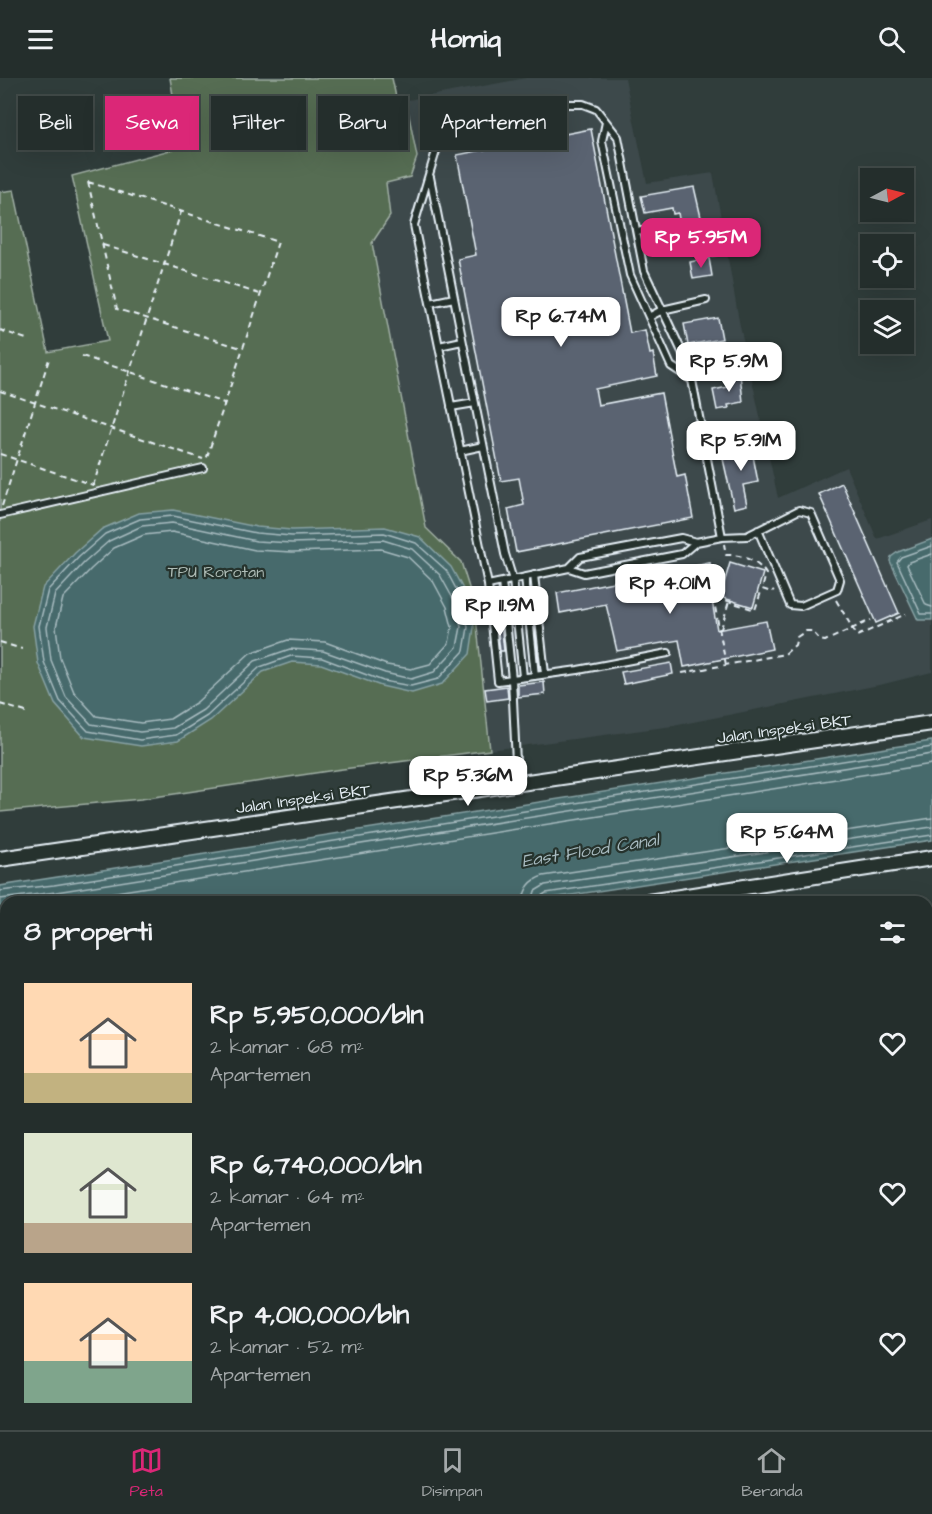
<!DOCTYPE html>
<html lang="id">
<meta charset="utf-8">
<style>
:root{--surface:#242e2c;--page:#2c3634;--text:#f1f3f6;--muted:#a3a8a9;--line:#414a48;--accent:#db2777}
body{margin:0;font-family:"Architects Daughter",sans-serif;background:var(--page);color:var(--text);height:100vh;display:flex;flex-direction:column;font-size:22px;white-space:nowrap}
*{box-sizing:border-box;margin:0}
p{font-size:20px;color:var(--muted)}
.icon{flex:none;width:33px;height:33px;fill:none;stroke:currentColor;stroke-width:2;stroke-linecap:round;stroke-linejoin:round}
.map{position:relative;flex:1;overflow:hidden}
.side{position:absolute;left:0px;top:818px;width:933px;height:536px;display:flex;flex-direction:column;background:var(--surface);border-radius:18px 18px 0 0;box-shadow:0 6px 24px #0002,0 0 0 2px var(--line)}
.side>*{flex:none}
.guide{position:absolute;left:18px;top:18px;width:600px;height:54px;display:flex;gap:12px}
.needle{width:39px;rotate:83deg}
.controls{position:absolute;left:860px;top:90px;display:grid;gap:12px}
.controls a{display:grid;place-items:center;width:54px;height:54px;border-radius:0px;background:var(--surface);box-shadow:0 6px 24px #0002,0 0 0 2px var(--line);font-size:30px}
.price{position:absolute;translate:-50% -51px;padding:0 14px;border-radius:12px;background:#fff;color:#222;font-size:20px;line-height:39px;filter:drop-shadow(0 2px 3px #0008)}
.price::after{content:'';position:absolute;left:50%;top:36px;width:18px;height:14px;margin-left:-9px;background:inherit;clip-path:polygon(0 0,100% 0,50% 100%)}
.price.on{background:var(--accent);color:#fff}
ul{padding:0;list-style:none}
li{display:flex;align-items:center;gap:18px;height:150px;padding:0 24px}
li span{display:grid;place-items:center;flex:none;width:168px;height:120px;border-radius:0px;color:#555}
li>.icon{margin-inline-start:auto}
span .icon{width:72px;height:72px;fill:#fffc;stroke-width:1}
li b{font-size:26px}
h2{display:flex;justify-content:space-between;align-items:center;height:72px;padding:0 24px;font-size:26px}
.tag{padding:0 21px;border-radius:0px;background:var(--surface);box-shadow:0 6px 24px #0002,0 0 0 2px var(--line);font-size:21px;line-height:54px}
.tag.on{background:var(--accent);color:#fff}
header{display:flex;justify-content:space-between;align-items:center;height:78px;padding:0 24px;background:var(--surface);font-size:27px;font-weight:800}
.menu{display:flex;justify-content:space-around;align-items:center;height:84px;border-top:2px solid var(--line);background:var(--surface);font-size:16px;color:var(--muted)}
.menu a{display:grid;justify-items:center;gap:3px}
.menu .on{color:var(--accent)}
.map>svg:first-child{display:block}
</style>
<header><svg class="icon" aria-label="menu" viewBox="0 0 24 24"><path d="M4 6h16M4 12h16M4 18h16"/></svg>Homiq<svg class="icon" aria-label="search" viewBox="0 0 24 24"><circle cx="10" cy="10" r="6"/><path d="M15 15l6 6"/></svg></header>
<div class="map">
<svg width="932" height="1352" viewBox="0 0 932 1352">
<rect width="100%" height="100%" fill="#303d3b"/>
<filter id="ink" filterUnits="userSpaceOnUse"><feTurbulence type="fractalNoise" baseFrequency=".0167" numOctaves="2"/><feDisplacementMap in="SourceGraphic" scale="12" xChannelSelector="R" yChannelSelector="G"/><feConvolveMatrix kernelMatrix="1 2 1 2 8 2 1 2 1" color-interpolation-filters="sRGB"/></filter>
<g filter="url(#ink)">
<path fill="#3d494b" d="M526,0H625L647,105L713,95L739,243L778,420L846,389L877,461L932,442V594L884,606L673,648L490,672L475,529L461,484L426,450L372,165L390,138L385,105L397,24Z"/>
<path fill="#576d52" stroke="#a0afa5" stroke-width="1.5" d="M170,0H392L397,24L408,33L417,79L410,99L386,105L390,138L372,165L426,450L461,484L475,529L490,672L335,692L141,721L0,734V114L14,112L48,274L108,263L72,98L182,69Z
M0,1300H6V1347H51V1352H0Z"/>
<path fill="#476b6c" stroke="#87a1a4" stroke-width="1.5" d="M173,432L257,449L292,452L385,449L420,459L451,489L469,522L474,549L470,576L442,606L412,615L381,608L321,586L292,584L263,594L211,642L178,663L141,668L84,659L55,626L38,585L33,548L43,509L75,475L102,451L139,435Z
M932,461V542H918L890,483L891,479L898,474Z
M932,663V762L526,824H6V898L0,899V808Z"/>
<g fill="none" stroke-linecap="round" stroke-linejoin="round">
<path stroke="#a8bbc0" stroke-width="1.5" d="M173,438L256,455L292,458L384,455L416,465L446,492L463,524L468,549L464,573L438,601L411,608L383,603L322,580L291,578L260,589L207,638L176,657L140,662L88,653L60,623L44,584L39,548L48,512L79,479L105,456L140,441Z
M172,445L256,463L292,465L383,462L412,471L440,497L456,526L461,549L457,569L434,594L411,601L385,595L323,573L290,571L255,583L203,632L173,650L140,654L91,646L66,619L51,582L47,549L55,516L84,485L109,463L142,448Z
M172,454L255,472L292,474L381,471L408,479L433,503L447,529L452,549L449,565L430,586L411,591L387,587L325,564L288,562L250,575L197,624L170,641L141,645L96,638L74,614L60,580L56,549L63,520L91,491L114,470L144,457Z
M932,468L901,479L897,484L921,536H932
M932,476L909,484L907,487L926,527L932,529
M0,813L54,807L932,669
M0,821L56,814L932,676
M52,824L932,686
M523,824C524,811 530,802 543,798L932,740
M532,824L535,813L545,807L932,749
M540,824L541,818L546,815L932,757"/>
<path stroke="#87a1a4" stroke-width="3" d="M927,1095H932"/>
</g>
<path fill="#5a6471" stroke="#e8f1f8" stroke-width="1.5" d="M591,51L630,255L645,252L650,276L653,275L657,298L595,311L598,327L661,315L677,399L685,397L693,440L516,474L508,431L524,427L519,400L501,403L458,181L476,177L457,77Z
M694,109L703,148L681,152L678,135L673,136L672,130L645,135L641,118Z
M716,163L719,177L705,179L702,166Z
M709,180L712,198L693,201L690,184Z
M718,240L722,261L688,267L684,246Z
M740,296L743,324L728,327L729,330L717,332L713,312L728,309L726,299Z
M750,362L758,404L743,407L747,427L734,430L723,381L736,378L734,365Z
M842,405L899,535L876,545L819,416Z
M710,485L716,518L711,517L717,552L766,543L772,571L684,589L679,562L617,573L606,526L560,535L557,515Z
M730,485L763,495L753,529L720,519Z
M497,545H501L504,573H500Z
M671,585L673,596L624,606L621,594Z
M544,604L545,616L518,619V607Z
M507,608L508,620L487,623L485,611Z"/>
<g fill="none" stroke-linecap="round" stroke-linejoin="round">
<g stroke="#e8f1f8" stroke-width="10">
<path id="service" d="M606,44L602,63L630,197L671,288L692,302
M430,99L505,476L513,502L523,599
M637,154L673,147
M430,225L454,220
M649,239L662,232L706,222
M439,268L462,263
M451,329L475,325
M460,373L483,368
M0,437L203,390
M569,490L580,479L681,460L696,464L722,459L747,458L799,432L811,435L840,502L837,512L801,528L790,527L758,452
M534,497L545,596
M525,499L535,598
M502,504L512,601L517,705
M488,507L569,490L584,495L682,476L696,464
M668,575L578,592L498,603L488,507L414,147L436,73L445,57L458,48L567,26H583L596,31L618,59L644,193L684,278L692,302L722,459"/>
</g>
<g stroke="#e8f1f8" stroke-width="16">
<path id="minor" d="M927,953H932
M927,1155L932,1154
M398,1347L400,1352
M596,1347V1352
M364,1352V1347
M695,1352L707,1347"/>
</g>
<g stroke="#e8f1f8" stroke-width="18">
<path id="tertiary" d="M0,781L932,645
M648,824L932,780
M0,919L6,918
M0,1075L6,1079
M92,1347L94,1352"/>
</g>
<path stroke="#e8f1f8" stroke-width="2" stroke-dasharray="6 4.5" stroke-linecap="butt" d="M88,104L278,164L206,382
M88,104L117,231L241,270
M103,167L260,216
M0,252L29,262
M82,278L224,325
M0,313L203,381
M0,376L93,407
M93,408L181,134
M2,428L49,281
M724,466L726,477C741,476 758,483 766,496L762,511L771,514L774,512
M836,522L857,558L906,536
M721,551L729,523
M0,564L22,571
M726,587L713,518L755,532L762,511
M682,595L785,576L795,567L797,559L806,553H812L820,562L825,563L871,542
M0,626L26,634"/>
<use href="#service" stroke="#26332d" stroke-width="6"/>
<use href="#minor" stroke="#26332d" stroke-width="12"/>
<use href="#tertiary" stroke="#26332d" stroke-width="14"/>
</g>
</g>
<g text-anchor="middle" stroke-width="4.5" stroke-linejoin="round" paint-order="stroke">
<g font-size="16" fill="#aebcb6" stroke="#26332d">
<text x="216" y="499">TPU Rorotan</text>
</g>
<g font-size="16" fill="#e8f1f8" stroke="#26332d">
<text transform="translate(784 650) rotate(-8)" y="6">Jalan Inspeksi BKT</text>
<text transform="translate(303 720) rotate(-8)" y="6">Jalan Inspeksi BKT</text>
</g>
<g font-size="18" font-style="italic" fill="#a8bbc0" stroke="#26332d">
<text transform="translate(590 772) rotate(-9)" y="6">East Flood Canal</text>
</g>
</g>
</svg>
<div class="controls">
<a><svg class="needle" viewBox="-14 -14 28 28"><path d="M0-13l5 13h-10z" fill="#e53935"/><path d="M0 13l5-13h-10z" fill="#a3a8a9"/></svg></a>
<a><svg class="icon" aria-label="locate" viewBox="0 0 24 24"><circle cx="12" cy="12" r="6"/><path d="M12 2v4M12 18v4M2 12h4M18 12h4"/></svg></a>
<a><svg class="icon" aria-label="layers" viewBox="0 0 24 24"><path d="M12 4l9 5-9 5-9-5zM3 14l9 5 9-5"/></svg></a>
</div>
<b class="price on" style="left:701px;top:191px">Rp 5.95M</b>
<b class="price" style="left:561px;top:270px">Rp 6.74M</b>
<b class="price" style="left:729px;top:315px">Rp 5.9M</b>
<b class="price" style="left:741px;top:394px">Rp 5.91M</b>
<b class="price" style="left:670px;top:537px">Rp 4.01M</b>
<b class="price" style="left:500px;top:559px">Rp 11.9M</b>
<b class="price" style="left:468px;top:729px">Rp 5.36M</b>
<b class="price" style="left:787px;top:786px">Rp 5.64M</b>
<div class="guide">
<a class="tag">Beli</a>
<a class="tag on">Sewa</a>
<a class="tag">Filter</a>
<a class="tag">Baru</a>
<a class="tag">Apartemen</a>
</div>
<section class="side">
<h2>8 properti<svg class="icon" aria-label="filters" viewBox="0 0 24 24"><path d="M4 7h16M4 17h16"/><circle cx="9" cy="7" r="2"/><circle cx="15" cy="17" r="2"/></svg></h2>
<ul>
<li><span style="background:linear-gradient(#ffd9b3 75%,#c2b280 0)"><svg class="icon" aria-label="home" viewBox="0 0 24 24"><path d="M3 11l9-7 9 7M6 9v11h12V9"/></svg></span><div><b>Rp 5,950,000/bln</b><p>2 kamar · 68 m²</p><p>Apartemen</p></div><svg class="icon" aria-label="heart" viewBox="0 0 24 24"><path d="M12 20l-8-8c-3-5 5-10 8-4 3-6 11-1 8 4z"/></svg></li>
<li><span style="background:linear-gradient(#dfe7d0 75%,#b9a48a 0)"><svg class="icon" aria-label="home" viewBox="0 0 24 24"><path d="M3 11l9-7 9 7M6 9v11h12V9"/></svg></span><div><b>Rp 6,740,000/bln</b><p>2 kamar · 64 m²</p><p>Apartemen</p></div><svg class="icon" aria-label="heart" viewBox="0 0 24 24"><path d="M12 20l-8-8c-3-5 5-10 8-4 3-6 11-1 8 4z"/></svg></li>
<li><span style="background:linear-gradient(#ffd9b3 65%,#7fa58c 0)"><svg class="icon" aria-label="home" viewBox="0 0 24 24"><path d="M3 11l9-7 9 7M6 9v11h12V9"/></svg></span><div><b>Rp 4,010,000/bln</b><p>2 kamar · 52 m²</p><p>Apartemen</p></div><svg class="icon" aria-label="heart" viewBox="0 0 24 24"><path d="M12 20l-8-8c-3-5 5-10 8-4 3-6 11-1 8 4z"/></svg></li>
</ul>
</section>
</div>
<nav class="menu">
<a class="on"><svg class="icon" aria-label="map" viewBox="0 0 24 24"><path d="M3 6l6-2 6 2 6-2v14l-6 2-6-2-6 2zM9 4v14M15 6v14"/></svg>Peta</a>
<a><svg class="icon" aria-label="saved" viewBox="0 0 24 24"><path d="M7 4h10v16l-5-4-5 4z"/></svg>Disimpan</a>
<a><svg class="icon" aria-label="home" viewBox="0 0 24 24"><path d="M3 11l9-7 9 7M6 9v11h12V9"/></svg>Beranda</a>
</nav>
